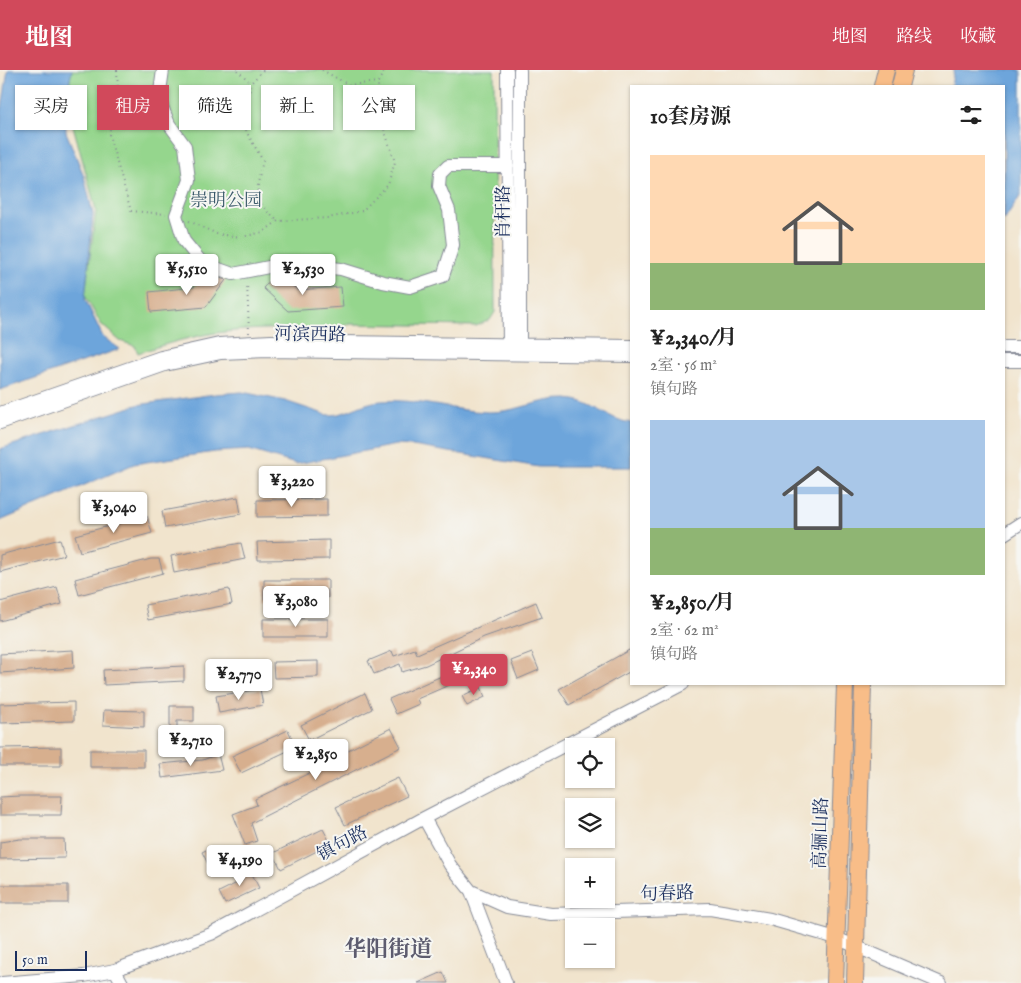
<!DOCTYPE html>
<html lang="zh">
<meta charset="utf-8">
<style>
:root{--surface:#fff;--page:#f2f2f2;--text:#222;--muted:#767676;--accent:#d1495b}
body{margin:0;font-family:"IM FELL English","Noto Serif SC",serif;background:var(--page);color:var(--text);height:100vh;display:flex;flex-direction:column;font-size:19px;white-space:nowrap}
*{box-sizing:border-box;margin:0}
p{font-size:16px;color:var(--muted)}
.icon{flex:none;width:28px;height:28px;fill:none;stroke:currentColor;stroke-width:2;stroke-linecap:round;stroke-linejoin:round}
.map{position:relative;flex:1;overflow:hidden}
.details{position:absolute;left:630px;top:15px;width:375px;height:600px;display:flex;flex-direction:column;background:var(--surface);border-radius:0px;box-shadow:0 1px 4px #0004}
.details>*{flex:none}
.hud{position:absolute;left:15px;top:15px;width:475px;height:45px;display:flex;gap:10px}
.buttons{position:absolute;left:565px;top:668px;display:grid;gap:10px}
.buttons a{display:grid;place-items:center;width:50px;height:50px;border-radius:0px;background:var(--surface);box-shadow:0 1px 4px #0004;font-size:25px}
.scale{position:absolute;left:15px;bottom:12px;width:72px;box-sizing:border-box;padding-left:5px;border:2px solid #1b2f5e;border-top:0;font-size:14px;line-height:18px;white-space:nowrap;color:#1b2f5e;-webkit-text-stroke:4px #f6f6f2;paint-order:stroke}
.price{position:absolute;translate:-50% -42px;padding:0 11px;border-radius:5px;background:#fff;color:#222;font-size:16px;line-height:32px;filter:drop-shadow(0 1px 2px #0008)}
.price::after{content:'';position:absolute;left:50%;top:30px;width:15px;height:11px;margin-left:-8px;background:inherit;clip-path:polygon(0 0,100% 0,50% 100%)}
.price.selected{background:var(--accent);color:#fff}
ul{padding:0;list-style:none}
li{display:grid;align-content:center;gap:10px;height:265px;padding:0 20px}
li span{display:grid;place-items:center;height:155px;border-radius:0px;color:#555}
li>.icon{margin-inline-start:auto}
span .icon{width:90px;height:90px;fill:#fffc;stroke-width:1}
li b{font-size:21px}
h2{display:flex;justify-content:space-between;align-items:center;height:60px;padding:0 20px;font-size:21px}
.tag{padding:0 18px;border-radius:0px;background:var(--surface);box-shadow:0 1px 4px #0004;font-size:18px;line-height:45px}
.tag.selected{background:var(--accent);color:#fff}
header{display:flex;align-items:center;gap:30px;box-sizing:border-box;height:70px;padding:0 25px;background:var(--accent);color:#fff}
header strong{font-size:24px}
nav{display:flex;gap:28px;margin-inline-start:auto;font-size:18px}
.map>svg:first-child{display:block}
</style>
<header>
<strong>地图</strong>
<nav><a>地图</a><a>路线</a><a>收藏</a></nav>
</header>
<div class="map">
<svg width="1021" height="913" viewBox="0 0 1021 913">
<rect width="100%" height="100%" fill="#f6f6f2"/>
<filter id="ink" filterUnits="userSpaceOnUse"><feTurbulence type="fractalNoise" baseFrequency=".02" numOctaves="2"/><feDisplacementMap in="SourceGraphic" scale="10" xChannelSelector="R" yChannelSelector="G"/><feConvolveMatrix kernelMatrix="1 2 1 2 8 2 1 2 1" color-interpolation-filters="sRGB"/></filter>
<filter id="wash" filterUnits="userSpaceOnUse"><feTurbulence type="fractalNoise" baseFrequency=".0096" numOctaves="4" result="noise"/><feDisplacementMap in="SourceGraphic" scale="20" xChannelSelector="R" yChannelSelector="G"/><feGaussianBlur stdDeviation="1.12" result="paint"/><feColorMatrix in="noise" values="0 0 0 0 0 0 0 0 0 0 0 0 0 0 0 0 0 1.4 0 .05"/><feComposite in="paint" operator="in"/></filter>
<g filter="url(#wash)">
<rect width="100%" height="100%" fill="#f1e4cd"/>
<path fill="#95d68d" stroke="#588276" d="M72,0H494L495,242L490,250L476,256L344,254V260C304,259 264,257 224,262C195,265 166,274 138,283L135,276L120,271L101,254L85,226L96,140L69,41L67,25Z"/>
<path fill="#6da5db" stroke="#446a9c" d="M8,0H72L65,33L66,62L84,106L93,144L85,229L103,267L120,279L0,320V68L1,44Z
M954,0H1021V125L1004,151V16H951Z
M242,322L285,331L327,345C347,346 361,332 381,331C417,328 452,341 488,342C515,343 540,328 567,329C592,330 608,350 631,353V397H539L413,376L396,375L296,394L249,380L215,382L153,391L134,394L0,451V379L137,335L215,324Z"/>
<g id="blocks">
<path fill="#d7af8e" d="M205,203L226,210L206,237L151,242L149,222L194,217Z
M279,203L297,220L341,217L343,237L288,241L263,218L276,204Z
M238,427L241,444L165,458L162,441Z
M327,429V446L257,447V430Z
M147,446L152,463L80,482L75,465Z
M60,469L64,485L0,502V485Z
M329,470V489L258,490L257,472Z
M241,473L245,489L174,503L171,486Z
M151,489H159L163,503L79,525L75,509Z
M264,510H328V528L264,529Z
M57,517L62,534L0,551V532Z
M229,519L232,534L148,550L145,535Z
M536,532L542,547L484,567L426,595L402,602L400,594L374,604L368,591L392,581L394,586L415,579L417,584Z
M263,549H328V567H263Z
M631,579V601L569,635L559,619Z
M73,580L74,598L0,603V584Z
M532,583L539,600L518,609L511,591Z
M318,591V607L274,608L273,592Z
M184,596V611L104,615L103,600Z
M444,605L449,615L417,629L419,634L396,644L389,629Z
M481,617L485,627L467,636L462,626Z
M260,619L263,635L219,643L216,626Z
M365,623L372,639L309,670L301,655Z
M74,632V651L0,653V634Z
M170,636H194V651H177V679L163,678V663H170Z
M104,640L144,641V657L103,655Z
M391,658L401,677L251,753L257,771L245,775L233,744L257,735L255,729L322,697L321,694Z
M288,660L296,677L241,703L232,686Z
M61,677V696H0V678Z
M90,680H144V697H90Z
M218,684L222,700L162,708L160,694L203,690Z
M398,708L407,726L345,755L336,737Z
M20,726H62L61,745H0V727Z
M323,759L331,774L281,799L273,783Z
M20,769H64L65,788L0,789V772Z
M212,777L219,791L209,796L202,782Z
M249,798L259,818L225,834L219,822L243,810L239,802Z
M0,815H68V833H0Z
M443,902L448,913H418Z"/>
</g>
</g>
<g filter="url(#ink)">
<use href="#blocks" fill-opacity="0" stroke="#868a96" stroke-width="1"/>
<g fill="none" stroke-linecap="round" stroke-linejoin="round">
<g stroke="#868a96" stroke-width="14">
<path id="minor" d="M163,0L159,29L169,54L185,76L189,110L176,145L184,171L202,193L233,204L289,193L341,199L383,212L410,217L443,206L453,175L449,140L439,116L440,104L448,96H508
M507,0L509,280
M520,0V281
M1004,277H1021
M1004,291H1021
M0,343L161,287L219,274L271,271L631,276
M0,353L165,295L221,283L268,281L631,286
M1004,464L1021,453
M424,748L450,795L471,821L507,837L551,844L710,839L770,849L836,868L941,913
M471,821L506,913
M115,900L122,913
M2,913L84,906L115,900L211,864L424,748L683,614"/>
</g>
<g stroke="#868a96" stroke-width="18">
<path id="major" d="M882,16L886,0
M900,16L904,0
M835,913L845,614
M855,913L863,614"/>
</g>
<path stroke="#868a96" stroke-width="2" stroke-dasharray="1 4" stroke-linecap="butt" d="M117,0L118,22L109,65L131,141L166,144
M237,0L251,13
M263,0L251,13L246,38V61L263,91C256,120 252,131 278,151
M322,0L349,15L378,12L385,0
M189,151L217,164L242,167L263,162L278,151L328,148L362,141L388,115L395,92L379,44L378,12
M247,212L249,263"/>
<use href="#minor" stroke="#fff" stroke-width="12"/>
<use href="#major" stroke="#f8bd88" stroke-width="16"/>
</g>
</g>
<g text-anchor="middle" stroke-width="4" stroke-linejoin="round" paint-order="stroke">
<g font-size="18" fill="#3a596a" stroke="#f6f6f2">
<text x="226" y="136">崇明公园</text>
</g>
<g font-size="18" fill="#1b2f5e" stroke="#f6f6f2">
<text transform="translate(503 142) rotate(-90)" y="6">肖杆路</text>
<text transform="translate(310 264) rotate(1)" y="6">河滨西路</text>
<text transform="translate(820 763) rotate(-88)" y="6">高骊山路</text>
<text transform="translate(342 773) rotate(-28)" y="6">镇句路</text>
<text transform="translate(667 823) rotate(-2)" y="6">句春路</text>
</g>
<g font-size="22" font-weight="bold" fill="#5d5c6f" stroke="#f6f6f2">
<text x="388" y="886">华阳街道</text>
</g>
</g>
</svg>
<div class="buttons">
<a><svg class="icon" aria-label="locate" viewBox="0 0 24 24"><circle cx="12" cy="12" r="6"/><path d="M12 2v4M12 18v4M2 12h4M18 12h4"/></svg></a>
<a><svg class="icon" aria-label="layers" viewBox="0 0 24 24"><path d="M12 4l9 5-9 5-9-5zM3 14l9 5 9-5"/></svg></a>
<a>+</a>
<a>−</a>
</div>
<div class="scale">50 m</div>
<b class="price" style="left:187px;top:226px">¥5,510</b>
<b class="price" style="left:303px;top:226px">¥2,530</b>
<b class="price" style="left:292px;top:438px">¥3,220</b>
<b class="price" style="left:114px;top:464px">¥3,040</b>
<b class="price" style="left:296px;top:558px">¥3,080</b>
<b class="price selected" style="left:474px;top:626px">¥2,340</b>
<b class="price" style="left:239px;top:631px">¥2,770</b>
<b class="price" style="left:191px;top:697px">¥2,710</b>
<b class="price" style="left:316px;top:711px">¥2,850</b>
<b class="price" style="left:240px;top:817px">¥4,190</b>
<div class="hud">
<a class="tag">买房</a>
<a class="tag selected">租房</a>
<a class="tag">筛选</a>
<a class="tag">新上</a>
<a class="tag">公寓</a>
</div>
<section class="details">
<h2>10套房源<svg class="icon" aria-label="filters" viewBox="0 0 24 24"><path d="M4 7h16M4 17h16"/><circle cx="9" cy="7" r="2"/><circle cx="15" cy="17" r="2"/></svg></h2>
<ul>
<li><span style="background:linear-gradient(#ffd9b3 70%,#8fb573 0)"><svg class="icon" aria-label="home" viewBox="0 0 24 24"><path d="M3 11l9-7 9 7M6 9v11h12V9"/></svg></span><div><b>¥2,340/月</b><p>2室 · 56 m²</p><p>镇句路</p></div></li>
<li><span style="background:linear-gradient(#a9c7e8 70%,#8fb573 0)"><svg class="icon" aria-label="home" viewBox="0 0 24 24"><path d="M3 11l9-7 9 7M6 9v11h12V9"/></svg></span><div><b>¥2,850/月</b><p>2室 · 62 m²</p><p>镇句路</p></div></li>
</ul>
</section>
</div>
